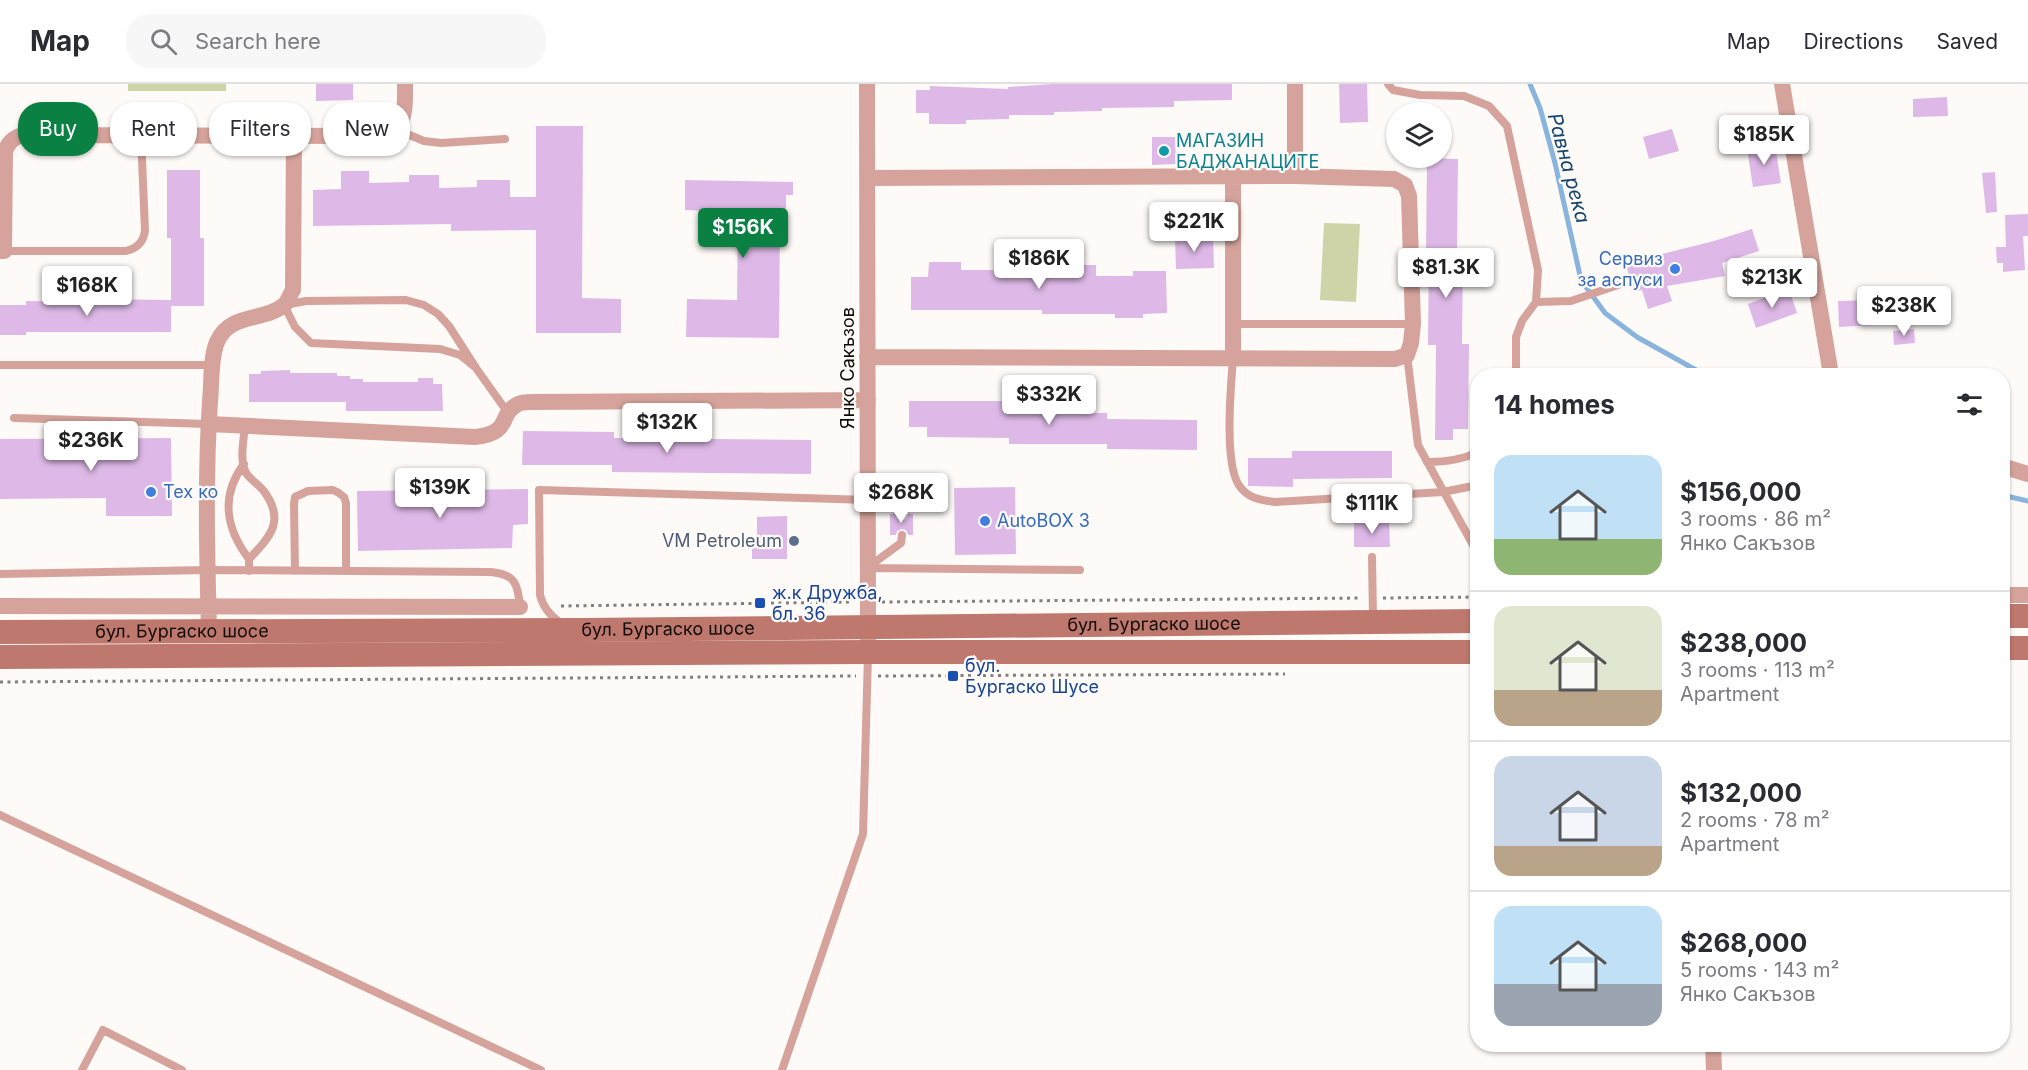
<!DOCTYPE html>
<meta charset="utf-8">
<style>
:root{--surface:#fff;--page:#f7f7f7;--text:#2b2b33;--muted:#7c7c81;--line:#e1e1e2;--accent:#0b8043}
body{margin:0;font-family:Inter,sans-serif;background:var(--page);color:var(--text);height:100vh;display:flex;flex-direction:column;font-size:22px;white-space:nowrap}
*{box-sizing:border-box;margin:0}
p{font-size:20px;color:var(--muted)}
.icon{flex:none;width:33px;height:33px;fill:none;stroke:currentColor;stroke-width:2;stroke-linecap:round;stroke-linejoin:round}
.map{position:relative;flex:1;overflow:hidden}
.side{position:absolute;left:1470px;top:284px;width:540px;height:684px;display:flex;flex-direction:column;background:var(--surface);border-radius:24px;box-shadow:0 2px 4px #0004}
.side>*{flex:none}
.hud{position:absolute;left:18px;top:18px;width:570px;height:54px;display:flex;gap:12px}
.controls{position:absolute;left:1386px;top:18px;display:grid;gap:12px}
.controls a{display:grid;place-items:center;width:66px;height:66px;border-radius:50%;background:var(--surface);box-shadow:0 2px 4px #0004;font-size:30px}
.price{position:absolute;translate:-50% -51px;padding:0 14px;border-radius:6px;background:#fff;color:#222;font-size:20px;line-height:39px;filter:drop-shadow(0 2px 3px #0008)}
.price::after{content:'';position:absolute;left:50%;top:36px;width:18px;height:14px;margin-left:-9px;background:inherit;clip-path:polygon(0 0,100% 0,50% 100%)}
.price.current{background:var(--accent);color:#fff}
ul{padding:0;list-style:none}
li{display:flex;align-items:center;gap:18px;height:150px;padding:0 24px}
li+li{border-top:2px solid var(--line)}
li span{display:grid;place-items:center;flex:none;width:168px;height:120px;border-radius:18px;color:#555}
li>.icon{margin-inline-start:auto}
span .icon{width:72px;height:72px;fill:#fffc;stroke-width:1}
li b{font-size:26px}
h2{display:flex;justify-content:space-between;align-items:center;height:72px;padding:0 24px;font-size:26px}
.pill{padding:0 21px;border-radius:24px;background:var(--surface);box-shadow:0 2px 4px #0004;font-size:21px;line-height:54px}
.pill.current{background:var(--accent);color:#fff}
header{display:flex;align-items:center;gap:36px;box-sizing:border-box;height:84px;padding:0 30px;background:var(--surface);border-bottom:2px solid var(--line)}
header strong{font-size:28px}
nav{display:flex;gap:33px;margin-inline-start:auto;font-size:21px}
.search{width:420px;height:54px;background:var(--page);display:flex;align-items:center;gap:15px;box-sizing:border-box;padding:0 21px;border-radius:24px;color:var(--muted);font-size:22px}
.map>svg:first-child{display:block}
</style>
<header>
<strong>Map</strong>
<div class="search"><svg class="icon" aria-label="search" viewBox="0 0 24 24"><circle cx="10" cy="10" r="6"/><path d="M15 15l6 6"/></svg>Search here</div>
<nav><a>Map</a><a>Directions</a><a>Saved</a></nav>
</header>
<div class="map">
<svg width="2028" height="986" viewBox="0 0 2028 986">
<rect width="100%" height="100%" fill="#fdfaf7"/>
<path fill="#ced3a8" d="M128,0H226V7H128Z
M1324,139L1360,140L1356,218L1320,216Z"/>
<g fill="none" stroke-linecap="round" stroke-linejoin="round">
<path stroke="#88b4dd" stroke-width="5" d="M1530,0L1540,24L1555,79L1581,196L1605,229L1637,253L1705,291
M2002,411L2028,417"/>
</g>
<path fill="#deb9e7" d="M316,0H353V16L316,17Z
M1052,0H1232V16L1174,17V23L1102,24V27L1054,28V31H1009V35L966,36V40H929V29H916V6H930V2L1008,5V3Z
M1339,0H1367L1368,38L1340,39Z
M1947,13L1948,32L1913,33V15Z
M536,42H583L582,214L621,215V249H536V146L451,147V140L313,142V106L341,105V87H369V99L409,98V91H439V104L477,103V96H510V113H536Z
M1672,45L1679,67L1649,75L1643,53Z
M1152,53H1175L1176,80L1152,81Z
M1775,61L1781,99L1753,103L1747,65Z
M1427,74L1458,75L1457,167H1463L1462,260H1469L1468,345H1453V356H1435L1436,261H1428L1429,169H1426Z
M167,86H200V154H204V222H171V154H167Z
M1995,88L1997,128L1986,129L1982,89Z
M685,96L793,98V111H786V128H780L779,254L686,253L687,215L737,216L738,128L685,126Z
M2028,130V152H2023L2025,186L2003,188V179H1997L1996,163H2006L2005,131Z
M1752,145L1759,167L1722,179L1725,192L1667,202L1672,217L1648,225L1642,206L1632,208L1626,179L1714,157Z
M1213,153L1214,184L1176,185L1175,154Z
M996,176H1029V191L1063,190V181H1096V192H1133V187H1166L1167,229L1143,230V234H1115V230H1042V226H911V193H928L929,178H961V186H996Z
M1789,205L1797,229L1756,244L1748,220Z
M100,215L171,216V248H26V251H0V221H26V217L100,218Z
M1874,216L1875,241L1839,243L1838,217Z
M1914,245L1915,259L1894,261L1893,247Z
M290,286V289H337V292H350V295H363V298H418V294H433V300H442L443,327H346V318H249V290H261V287Z
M909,317H1013V329H1107V335L1197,336V366L1107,365V360H1009V354L927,353V343H909Z
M523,347L614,348V354L811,356V390L612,388V381H522Z
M171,354L172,432H106V414L0,415V355Z
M1292,367H1392V394L1293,395V403L1248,402V374H1292Z
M1015,403L1016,470L955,471L954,404Z
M528,405V440L513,441L512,464L358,467L357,407Z
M890,430H896L897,434L902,436L906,435L908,430H913V451H908L906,446L902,445L897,447L896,451H890Z
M787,432V475H752V456H757V433Z
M1389,438L1390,463H1354V439Z"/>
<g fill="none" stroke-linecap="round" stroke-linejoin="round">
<path stroke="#827e79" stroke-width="3" stroke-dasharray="3 4.5" stroke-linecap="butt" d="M1383,514L1478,513
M882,518L1362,514
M561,522L852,518
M878,592L1285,590
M0,598L856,592"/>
<path stroke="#d5a39b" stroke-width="8" d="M1388,0L1393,6L1420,11L1464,12L1489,22L1507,42L1538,186L1536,218L1522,237L1516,253V291
M395,45L424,57L441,59L505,55
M4,167H126C137,164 143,159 145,147L141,51
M1536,218L1571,217L1618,201
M1233,240H1413
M1407,271L1418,361L1478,470
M1233,274C1231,301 1223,385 1241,404C1250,415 1261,416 1275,418L1443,408L1478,401
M0,281H212
M476,284L449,242L438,230L424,221L406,216L306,217L284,221L295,243L311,259L440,265L460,271L476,284L508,329
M14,334L209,340
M245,341C244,355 239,376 246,389C250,395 258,400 263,406C286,436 271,452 249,475V487
M1427,378C1444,378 1462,376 1478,368
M244,380C220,412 226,445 249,475
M868,391L900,407L902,430
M1372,473L1373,535
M867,484L1080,486
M867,484L901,459L902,451
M295,487L294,420L295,413L308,407L333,406L339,409L344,413L346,419V487
M0,490L208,486L491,488C515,490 518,500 520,523
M561,539C550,532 543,523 540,511L539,406L868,416
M0,731L541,986
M82,986L103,946L182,986
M782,986L863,750L868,571"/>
<path stroke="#d5a39b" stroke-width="16" d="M867,0L868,554
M1295,0V92
M1782,0L1831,291
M0,167H4L5,67C9,58 13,54 22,51L382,52C408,42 405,24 405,0
M867,273L1395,275L1407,271L1411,259L1413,240L1409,112L1405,101L1394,95L1295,92L868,94
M1233,273V93
M209,340L475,353C513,349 497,331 518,320C522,318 528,318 532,318L868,316
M2002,382L2028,390
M2002,511H2028
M0,522L520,523
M209,547C207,471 205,394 210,317C212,299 210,275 217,258C230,228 264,238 284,221C288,218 290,210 293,206L294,51
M1713,960L1714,986"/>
<g stroke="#bf786d" stroke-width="24">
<path d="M2002,532H2028"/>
<path id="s1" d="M0,548L581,546L1478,537"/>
<path d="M2002,564H2028"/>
<path d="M0,573L868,568H1478"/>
</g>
</g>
<circle fill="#0f9aa8" stroke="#fdfaf7" stroke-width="2" cx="1164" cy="67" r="6"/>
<g fill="#3f7fe0" stroke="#fdfaf7" stroke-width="2">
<circle cx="1675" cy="185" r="6"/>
<circle cx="151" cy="408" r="6"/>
<circle cx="985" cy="437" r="6"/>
</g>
<circle fill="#5c6f8a" stroke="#fdfaf7" stroke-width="2" cx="794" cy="457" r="6"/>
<g fill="#1a4fb4" stroke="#fdfaf7" stroke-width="2">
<rect x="754" y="513" width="12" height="12" rx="3"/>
<rect x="947" y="586" width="12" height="12" rx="3"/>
</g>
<g text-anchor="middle" stroke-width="4.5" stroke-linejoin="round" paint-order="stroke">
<g font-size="18" fill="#0d838f" stroke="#fdfaf7" text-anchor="start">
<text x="1176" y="63">МАГАЗИН<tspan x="1176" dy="21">БАДЖАНАЦИТЕ</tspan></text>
</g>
<g font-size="18" fill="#366cbe" stroke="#fdfaf7" text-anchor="start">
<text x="1663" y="181" text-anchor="end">Сервиз<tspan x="1663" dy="21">за аспуси</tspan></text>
<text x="163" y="414">Тех ко</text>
<text x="997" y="443">AutoBOX 3</text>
</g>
<g font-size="18" fill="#100b06" stroke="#fdfaf7">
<text transform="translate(848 284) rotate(-90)" y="6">Янко Сакъзов</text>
<text dy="6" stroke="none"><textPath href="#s1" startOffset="1154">бул. Бургаско шосе</textPath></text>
<text dy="6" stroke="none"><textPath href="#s1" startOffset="668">бул. Бургаско шосе</textPath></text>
<text dy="6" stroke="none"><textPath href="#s1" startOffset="182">бул. Бургаско шосе</textPath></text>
</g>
<g font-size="18" fill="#4e5e75" stroke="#fdfaf7" text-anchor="end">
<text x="782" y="463">VM Petroleum</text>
</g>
<g font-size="18" fill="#164399" stroke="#fdfaf7" text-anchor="start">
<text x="772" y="515">ж.к Дружба,<tspan x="772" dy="21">бл. 36</tspan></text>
<text x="965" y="588">бул.<tspan x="965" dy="21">Бургаско Шусе</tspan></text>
</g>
<g font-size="20" font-style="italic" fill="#14466d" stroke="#fdfaf7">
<text transform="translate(1569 84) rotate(75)" y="7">Равна река</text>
</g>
</g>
</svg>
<div class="controls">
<a><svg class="icon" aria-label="layers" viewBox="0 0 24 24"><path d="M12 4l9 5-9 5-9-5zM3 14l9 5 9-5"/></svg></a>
</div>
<b class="price" style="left:1764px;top:82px">$185K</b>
<b class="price" style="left:1194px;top:169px">$221K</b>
<b class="price current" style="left:743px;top:175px">$156K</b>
<b class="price" style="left:1039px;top:206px">$186K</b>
<b class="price" style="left:1446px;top:215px">$81.3K</b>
<b class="price" style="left:1772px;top:225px">$213K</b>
<b class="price" style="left:87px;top:233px">$168K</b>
<b class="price" style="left:1904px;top:253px">$238K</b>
<b class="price" style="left:1049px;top:342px">$332K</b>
<b class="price" style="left:667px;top:370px">$132K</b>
<b class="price" style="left:91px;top:388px">$236K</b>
<b class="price" style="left:440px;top:435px">$139K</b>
<b class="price" style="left:901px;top:440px">$268K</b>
<b class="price" style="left:1372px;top:451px">$111K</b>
<div class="hud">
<a class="pill current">Buy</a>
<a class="pill">Rent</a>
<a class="pill">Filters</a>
<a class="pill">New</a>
</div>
<section class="side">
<h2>14 homes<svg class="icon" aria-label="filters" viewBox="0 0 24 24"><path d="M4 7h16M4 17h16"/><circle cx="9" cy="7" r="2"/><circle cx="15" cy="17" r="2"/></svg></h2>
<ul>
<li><span style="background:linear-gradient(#bfe0f5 70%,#8fb573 0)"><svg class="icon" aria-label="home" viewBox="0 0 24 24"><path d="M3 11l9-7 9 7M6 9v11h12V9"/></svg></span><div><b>$156,000</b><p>3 rooms · 86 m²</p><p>Янко Сакъзов</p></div></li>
<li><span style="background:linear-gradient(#dfe7d0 70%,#b9a48a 0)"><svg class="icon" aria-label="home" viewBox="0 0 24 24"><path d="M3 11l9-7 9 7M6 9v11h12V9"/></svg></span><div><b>$238,000</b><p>3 rooms · 113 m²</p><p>Apartment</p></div></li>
<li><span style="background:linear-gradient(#c9d6e8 75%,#b9a48a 0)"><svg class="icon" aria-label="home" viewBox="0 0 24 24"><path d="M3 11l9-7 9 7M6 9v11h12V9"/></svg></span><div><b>$132,000</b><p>2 rooms · 78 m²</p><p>Apartment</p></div></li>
<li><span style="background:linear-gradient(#bfe0f5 65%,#9aa5b1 0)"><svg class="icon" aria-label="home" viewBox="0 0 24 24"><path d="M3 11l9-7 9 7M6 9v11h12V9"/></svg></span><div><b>$268,000</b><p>5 rooms · 143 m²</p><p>Янко Сакъзов</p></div></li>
</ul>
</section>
</div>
